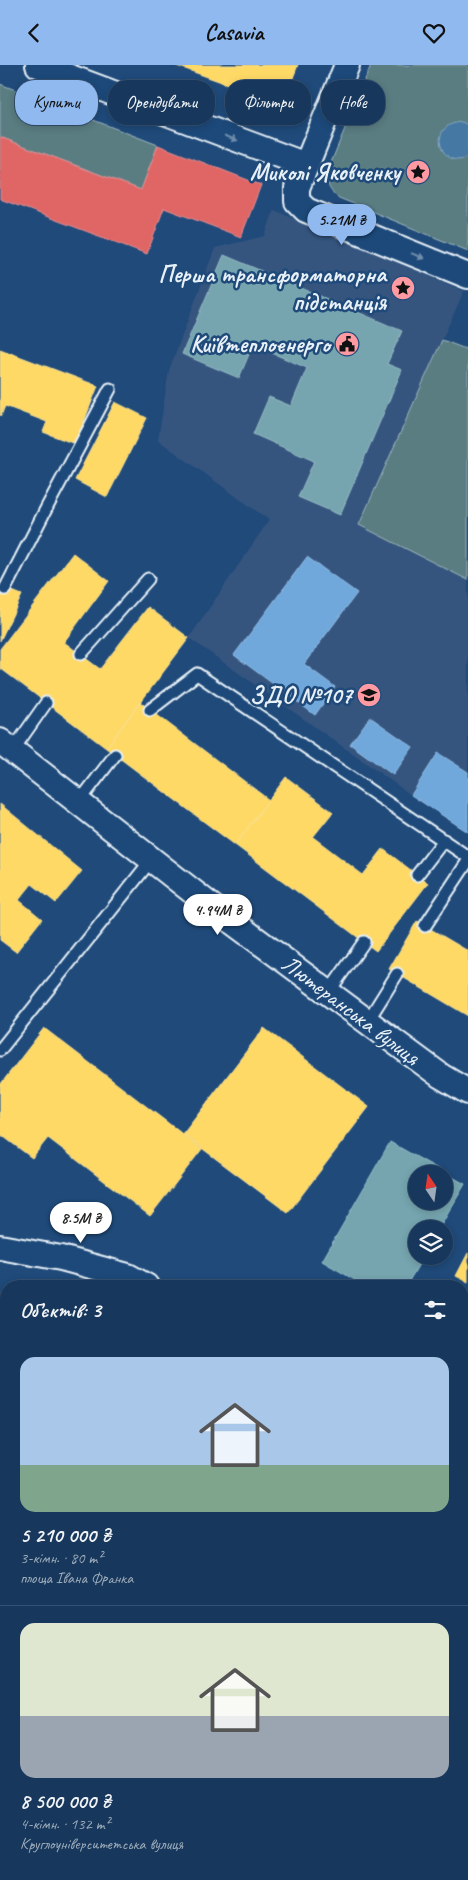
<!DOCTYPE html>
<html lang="uk">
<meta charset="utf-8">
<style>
:root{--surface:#17385c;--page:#244365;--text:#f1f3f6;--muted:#9eacbb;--line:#365272;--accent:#90b9f0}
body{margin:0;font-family:Caveat,sans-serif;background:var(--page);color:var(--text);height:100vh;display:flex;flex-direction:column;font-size:19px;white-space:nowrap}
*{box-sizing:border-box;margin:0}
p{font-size:16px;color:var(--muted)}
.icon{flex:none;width:28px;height:28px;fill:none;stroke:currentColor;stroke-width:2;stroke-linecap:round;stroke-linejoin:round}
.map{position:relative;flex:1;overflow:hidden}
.details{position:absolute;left:0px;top:1215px;width:469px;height:600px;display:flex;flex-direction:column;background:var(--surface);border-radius:20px 20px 0 0;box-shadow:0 2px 8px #0003,0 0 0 1px var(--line)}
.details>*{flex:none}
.hud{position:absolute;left:15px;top:15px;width:439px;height:45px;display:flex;gap:10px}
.needle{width:32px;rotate:347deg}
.fabs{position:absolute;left:408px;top:1100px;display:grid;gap:10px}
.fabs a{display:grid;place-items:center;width:45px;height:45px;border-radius:50%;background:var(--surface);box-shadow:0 2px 8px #0003,0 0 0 1px var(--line);font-size:25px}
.price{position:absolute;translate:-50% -42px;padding:0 11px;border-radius:18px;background:#fff;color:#222;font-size:16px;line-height:32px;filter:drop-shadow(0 1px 2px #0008)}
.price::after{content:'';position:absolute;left:50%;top:30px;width:15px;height:11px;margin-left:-8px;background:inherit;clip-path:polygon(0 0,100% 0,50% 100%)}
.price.selected{background:var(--accent);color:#111}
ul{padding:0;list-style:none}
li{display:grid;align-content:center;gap:10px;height:265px;padding:0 20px}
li+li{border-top:1px solid var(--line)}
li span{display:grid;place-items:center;height:155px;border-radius:15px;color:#555}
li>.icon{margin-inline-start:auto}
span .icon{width:90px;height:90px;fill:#fffc;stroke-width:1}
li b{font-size:21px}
h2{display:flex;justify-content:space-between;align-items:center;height:60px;padding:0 20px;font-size:21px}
.pill{padding:0 18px;border-radius:20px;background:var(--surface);box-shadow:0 2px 8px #0003,0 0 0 1px var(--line);font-size:18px;line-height:45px}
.pill.selected{background:var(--accent);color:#111}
header{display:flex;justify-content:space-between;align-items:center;height:65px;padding:0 20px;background:var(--accent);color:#111;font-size:22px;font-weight:700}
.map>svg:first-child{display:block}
</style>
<header><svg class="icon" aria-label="back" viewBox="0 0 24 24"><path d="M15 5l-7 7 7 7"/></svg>Casavia<svg class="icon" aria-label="heart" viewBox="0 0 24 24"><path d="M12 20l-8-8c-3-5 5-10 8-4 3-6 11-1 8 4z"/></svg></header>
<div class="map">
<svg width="468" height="1815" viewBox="0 0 468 1815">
<rect width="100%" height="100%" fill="#1f4a7a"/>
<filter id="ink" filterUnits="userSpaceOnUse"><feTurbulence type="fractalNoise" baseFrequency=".02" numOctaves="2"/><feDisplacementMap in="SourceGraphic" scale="10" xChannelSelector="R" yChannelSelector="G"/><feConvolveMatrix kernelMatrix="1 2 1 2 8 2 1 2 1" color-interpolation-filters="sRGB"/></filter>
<g filter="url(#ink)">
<path fill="#35557f" d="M274,145L464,226L359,459L468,515V707L438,688L411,730L189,573L269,455L158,375L169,305L215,183L265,171Z
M6,1665V1809H84L86,1815H0V1667Z"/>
<path fill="#5a7d82" stroke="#a1b7bd" d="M371,0H468V186L339,133C329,126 325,118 328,105Z
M0,19L158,80L141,125L0,72Z
M442,275L468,285V515L359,460Z"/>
<path fill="#4478a2" stroke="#86a8c4" d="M462,57L468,60V92C442,107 424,59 462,57Z"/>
<path fill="#ffd966" stroke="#f8e092" d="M174,0H298L286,31L272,35Z
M0,284L98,321L75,379L43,367L47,357L5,341L1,351L0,350Z
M115,337L147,353L107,432L75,415Z
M73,488L109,516L64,577L100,604L148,542L189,573L106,683L0,603V584Z
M0,521L22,530L0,576Z
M140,637L269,735L235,780L106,683Z
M286,712L333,747L313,772L363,810L383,784L428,818L376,886L235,780Z
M0,739L82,806L56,838L32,819L19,835L42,854L16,887L0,875Z
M417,856L468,886V951L389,904Z
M44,963L202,1084L150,1151L48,1073L32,1093L0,1069V1020Z
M264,963L369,1042L288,1148L183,1069Z
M468,1188V1217L456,1211Z
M0,1276L6,1279V1299L0,1314Z
M0,1399L6,1410V1498L0,1487Z
M468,1423V1484L462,1485V1425Z
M468,1484V1592L462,1573V1485Z
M468,1805V1815H461L459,1809H462V1806Z"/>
<path fill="#e06666" stroke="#e29092" d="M0,72L141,125L158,80L261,120L241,172L164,143L147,189L0,134Z"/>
<path fill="#6fa8dc" stroke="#93bee4" d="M307,492L357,528L304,599L335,622L315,650L234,590Z
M370,652L413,682L393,710L350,679Z
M438,688L468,707V767L411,730Z"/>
<path fill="#f6b26b" stroke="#f2c595" d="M6,1709L7,1809L0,1811V1710Z"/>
<path fill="#76a5af" stroke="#98bcc5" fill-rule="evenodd" d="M224,190L402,266L387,299L402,305L340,450L298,432L314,396L253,369L269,332L291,341L307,303L253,280L239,313L182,289Z
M390,1077L465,1119L439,1164H416V1191H424L406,1221H365L322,1196ZM416,1109H444V1136H416Z"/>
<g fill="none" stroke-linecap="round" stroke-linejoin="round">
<g stroke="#e8f1f8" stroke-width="15">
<path id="service" d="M5,524L46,444L110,324
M81,589L148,514
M150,645L197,609L468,792
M13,685L46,638
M79,737L115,690
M417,810L444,775
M425,861L468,796
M328,928L364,877
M367,957L397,909
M0,985L152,794
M462,1791L468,1790
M256,1815L277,1809
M439,1815L440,1809"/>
</g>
<g stroke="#e8f1f8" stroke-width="28">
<path id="minor" d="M38,0L306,100
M347,0L297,123V136L306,145L468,211
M0,676L215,844L441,1011L468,1027
M0,1182L61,1193L128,1211L146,1221
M462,1362L468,1359
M462,1721L468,1722"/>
</g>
<use href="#service" stroke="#1f4a7a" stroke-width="11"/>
<use href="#minor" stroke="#1f4a7a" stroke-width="24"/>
</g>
<defs><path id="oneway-solid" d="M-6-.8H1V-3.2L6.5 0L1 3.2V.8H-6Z" transform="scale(1.25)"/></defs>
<g fill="#6f8dac">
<use href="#oneway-solid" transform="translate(231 73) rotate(21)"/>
<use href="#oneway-solid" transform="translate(418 191) rotate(22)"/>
</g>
</g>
<defs>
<g id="sight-disc" transform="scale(1.25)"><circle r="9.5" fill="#ff9aa2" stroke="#1f4a7a"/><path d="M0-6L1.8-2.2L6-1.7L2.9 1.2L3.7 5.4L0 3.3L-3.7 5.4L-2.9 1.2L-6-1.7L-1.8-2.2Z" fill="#111"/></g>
<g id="civic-disc" transform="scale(1.25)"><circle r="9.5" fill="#ff9aa2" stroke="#1f4a7a"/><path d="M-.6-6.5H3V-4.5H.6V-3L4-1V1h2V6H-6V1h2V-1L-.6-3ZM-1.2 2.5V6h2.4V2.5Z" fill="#111"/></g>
<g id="school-disc" transform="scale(1.25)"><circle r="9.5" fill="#ff9aa2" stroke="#1f4a7a"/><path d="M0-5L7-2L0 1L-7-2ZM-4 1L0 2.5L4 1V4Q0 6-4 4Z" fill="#111"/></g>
</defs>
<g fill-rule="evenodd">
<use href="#sight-disc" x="418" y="107"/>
<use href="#sight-disc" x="403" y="223"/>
<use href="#civic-disc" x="347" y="279"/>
<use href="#school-disc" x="369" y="630"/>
</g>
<g text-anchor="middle" stroke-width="5" stroke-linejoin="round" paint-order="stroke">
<g font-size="24" font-weight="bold" fill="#e8f1f8" stroke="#1f4a7a" text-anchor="end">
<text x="400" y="115">Миколі Яковченку</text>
<text x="386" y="217">Перша трансформаторна<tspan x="386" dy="28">підстанція</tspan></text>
<text x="330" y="287">Київтеплоенерго</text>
<text x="352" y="638">ЗДО №107</text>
</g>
<g font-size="24" fill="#e8f1f8" stroke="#1f4a7a">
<text transform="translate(351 945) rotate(37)" y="8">Лютеранська вулиця</text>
</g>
</g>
</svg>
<div class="fabs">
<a><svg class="needle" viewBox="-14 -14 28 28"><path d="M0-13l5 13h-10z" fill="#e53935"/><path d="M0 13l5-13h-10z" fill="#9eacbb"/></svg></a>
<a><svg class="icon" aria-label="layers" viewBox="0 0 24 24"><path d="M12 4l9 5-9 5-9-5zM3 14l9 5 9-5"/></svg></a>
</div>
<b class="price selected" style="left:342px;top:181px">5.21M ₴</b>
<b class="price" style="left:218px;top:871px">4.94M ₴</b>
<b class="price" style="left:81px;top:1179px">8.5M ₴</b>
<div class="hud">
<a class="pill selected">Купити</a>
<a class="pill">Орендувати</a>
<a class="pill">Фільтри</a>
<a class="pill">Нове</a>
</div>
<section class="details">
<h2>Об’єктів: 3<svg class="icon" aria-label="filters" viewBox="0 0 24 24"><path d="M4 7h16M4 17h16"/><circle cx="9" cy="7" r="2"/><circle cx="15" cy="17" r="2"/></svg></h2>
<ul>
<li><span style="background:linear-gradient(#a9c7e8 70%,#7fa58c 0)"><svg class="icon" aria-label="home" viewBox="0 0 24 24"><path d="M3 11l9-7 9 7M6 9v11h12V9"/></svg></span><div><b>5 210 000 ₴</b><p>3-кімн. · 80 m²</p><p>площа Івана Франка</p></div></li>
<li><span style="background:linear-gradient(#dfe7d0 60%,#9aa5b1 0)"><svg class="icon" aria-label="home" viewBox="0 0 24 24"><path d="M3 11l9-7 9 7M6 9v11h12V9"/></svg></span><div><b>8 500 000 ₴</b><p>4-кімн. · 132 m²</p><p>Круглоуніверситетська вулиця</p></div></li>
</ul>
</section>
</div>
